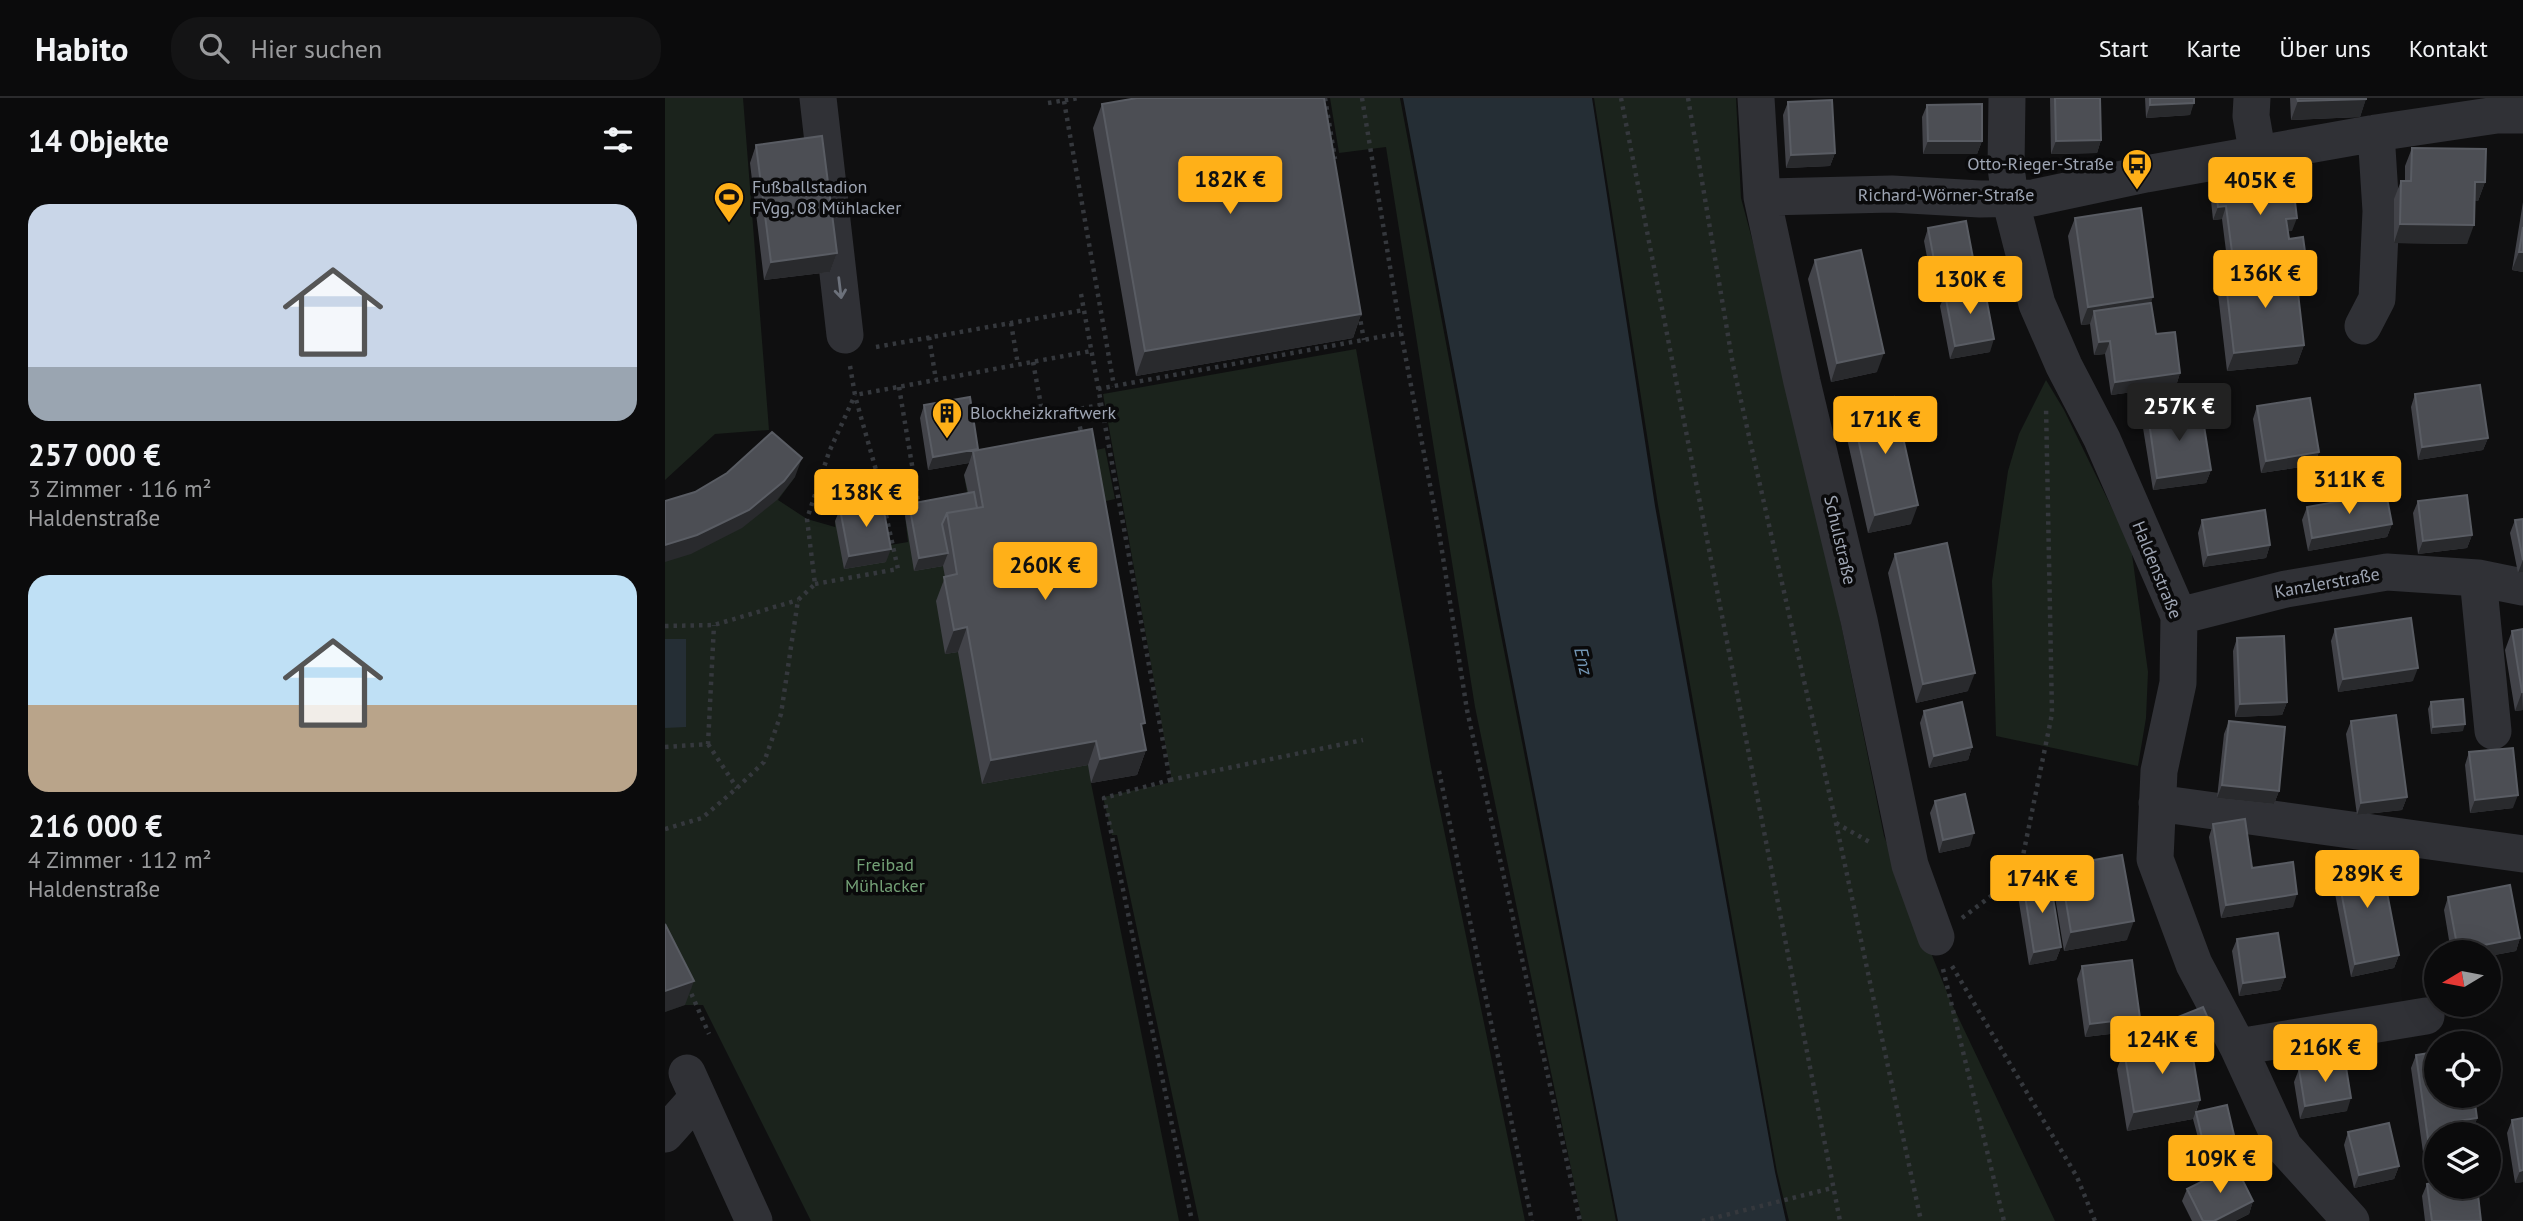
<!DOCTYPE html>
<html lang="de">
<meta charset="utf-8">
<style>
:root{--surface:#0b0b0c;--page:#141415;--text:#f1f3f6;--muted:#9a9b9d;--line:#2b2b2d;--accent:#ffb018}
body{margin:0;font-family:"PT Sans",sans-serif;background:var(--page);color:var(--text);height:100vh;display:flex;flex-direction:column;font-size:26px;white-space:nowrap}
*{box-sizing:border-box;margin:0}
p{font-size:23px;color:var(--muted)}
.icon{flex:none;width:38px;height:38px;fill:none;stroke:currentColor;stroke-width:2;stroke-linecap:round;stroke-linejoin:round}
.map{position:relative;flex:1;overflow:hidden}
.drawer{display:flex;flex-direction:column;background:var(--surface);width:665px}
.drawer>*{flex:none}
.needle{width:46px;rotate:260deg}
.tools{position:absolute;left:1759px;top:842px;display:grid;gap:14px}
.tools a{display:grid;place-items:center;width:77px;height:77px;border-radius:50%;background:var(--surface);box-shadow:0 7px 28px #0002,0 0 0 2px var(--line);font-size:35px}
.price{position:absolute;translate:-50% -60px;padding:0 16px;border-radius:7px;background:var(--accent);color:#111;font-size:23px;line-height:46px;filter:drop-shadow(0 2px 4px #0008)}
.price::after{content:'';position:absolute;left:50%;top:42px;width:21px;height:16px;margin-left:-10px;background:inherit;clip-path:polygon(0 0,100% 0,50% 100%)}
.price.active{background:#222;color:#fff}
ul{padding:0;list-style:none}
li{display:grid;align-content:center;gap:14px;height:371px;padding:0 28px}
li span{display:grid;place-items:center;height:217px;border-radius:21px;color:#555}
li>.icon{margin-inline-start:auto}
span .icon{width:126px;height:126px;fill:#fffc;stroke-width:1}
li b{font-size:30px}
h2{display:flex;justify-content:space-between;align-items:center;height:84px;padding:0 28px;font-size:30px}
header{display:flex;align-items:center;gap:42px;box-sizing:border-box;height:98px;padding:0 35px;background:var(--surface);border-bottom:2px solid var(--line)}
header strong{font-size:33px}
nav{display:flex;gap:38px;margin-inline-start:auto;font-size:24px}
.search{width:490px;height:63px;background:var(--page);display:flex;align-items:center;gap:18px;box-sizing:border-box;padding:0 24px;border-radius:28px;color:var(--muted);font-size:26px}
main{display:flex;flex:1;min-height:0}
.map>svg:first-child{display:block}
</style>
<header>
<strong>Habito</strong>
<div class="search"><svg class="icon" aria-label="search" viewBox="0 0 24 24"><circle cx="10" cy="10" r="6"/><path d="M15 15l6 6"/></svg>Hier suchen</div>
<nav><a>Start</a><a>Karte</a><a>Über uns</a><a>Kontakt</a></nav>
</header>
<main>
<section class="drawer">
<h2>14 Objekte<svg class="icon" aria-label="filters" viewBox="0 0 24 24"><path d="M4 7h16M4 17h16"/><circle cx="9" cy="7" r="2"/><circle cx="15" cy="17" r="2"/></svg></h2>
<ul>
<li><span style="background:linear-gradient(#c9d6e8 75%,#9aa5b1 0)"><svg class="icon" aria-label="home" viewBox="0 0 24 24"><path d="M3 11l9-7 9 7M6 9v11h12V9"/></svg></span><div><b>257 000 €</b><p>3 Zimmer · 116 m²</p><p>Haldenstraße</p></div></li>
<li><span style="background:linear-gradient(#bfe0f5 60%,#b9a48a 0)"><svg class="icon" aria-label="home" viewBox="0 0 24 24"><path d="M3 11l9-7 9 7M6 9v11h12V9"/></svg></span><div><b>216 000 €</b><p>4 Zimmer · 112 m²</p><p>Haldenstraße</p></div></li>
</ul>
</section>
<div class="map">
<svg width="1858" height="1123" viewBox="0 0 1858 1123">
<rect width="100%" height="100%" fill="#0f0f10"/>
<path fill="#1b231c" d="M0,0H78L104,332L50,336L0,382Z
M665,0H735L833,522L951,1123H917L810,609L721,49L674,55Z
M929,0H1071L1076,100L1124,279L1170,496L1219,738L1285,902L1390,1123H1124L1112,1074L993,407Z
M691,251L766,669L860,1123H534L452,737H447L438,699L507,684L438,296Z
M1381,282L1399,312L1466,449L1483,574L1481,620L1473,668L1331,638L1327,483L1343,373L1354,336Z
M440,350L450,401L432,405L422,354Z
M101,352L130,379L113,402L142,421L170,429V423L212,416L219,448L243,444L240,418L304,407L299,377L418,356L426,685L514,1123H146L38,907H20L0,914V420Z"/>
<path fill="#252e35" d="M738,0H927L990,408L1110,1074L1121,1123H953L836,522Z
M0,541H21V629L0,630Z"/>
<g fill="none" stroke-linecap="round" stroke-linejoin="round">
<path stroke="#35383d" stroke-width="4.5" stroke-dasharray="3.5 5" stroke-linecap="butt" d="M660,0L670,61
M697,0L736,235L774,434L802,612L915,1123
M956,0L1175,1123
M1023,0L1068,267L1171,725L1256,1123
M399,3L449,288
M383,5L414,0
M416,196L505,682L439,700L527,1123
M694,215L699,242
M346,225L353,267
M264,239L271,282
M211,249L419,212
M368,264L378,318L435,307
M185,268L190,297L426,253
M234,289L254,409
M433,291L736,235
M411,312L417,338
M150,486L233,471L211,372L190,298
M0,528L49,527L133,502
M43,646L72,690
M0,649L43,646L49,527
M774,673L867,1123
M505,682L698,642
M1171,725L1208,746
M0,731L37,720L72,690L99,664L116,616L133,502L150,486L142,421L164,354L190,297
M1297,820L1354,777L1387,616L1381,308
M1287,868L1412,1079L1430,1123
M1278,871L1339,1123
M23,888L44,936
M1037,1123L1167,1090"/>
<path stroke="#303136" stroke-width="37" d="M153,0L180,237
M1091,0L1097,99L1137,284L1194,522L1245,767L1271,839
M1342,0L1341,69L1345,101L1372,206L1399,268L1437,341L1514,518L1513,585L1494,673L1490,761L1529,866L1573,949L1619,1049L1686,1123
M1587,0L1586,18L1593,58
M1097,99L1227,96L1315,101L1368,100L1481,76L1711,35L1832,17H1858
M1698,228L1712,201L1716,113L1711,35
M1813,480L1828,633
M1514,518L1621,491L1722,474L1813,480L1858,489
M1492,705L1858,756
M1573,949L1761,918
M22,975L89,1123
M0,1036L33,999"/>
</g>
<path fill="#424349" d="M1385,0H1435L1436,42L1432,55L1386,56Z
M1480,0H1529L1525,17L1481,20Z
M1625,0H1701L1695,19L1626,22Z
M1123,4L1170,55L1165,68L1121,70L1118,17Z
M437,6L696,216L688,240L471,278L428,30Z
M1262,7L1317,43L1312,56H1258L1257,19Z
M91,47L172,155L165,174L99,182L85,65Z
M1747,50L1820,84L1813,103L1810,102L1802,146L1729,145V101L1736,83H1740V68Z
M1549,81L1627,133H1623L1624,141L1641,161L1636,173L1631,174L1639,247L1632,266L1562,273L1553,196L1560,177H1564L1557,121L1548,122L1545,93Z
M1858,104V174L1847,172Z
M1410,120L1486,205L1491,236L1515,275L1511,288L1446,297L1440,256L1429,257L1425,226L1416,227L1403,138Z
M1263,130L1311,176L1307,189L1269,196L1259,143Z
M1150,162L1212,274L1166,284L1143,181Z
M1280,196L1325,254L1285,261L1275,208Z
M1750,296L1823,340L1818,352L1753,362L1746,309Z
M259,307L313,352L477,633L481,652L472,677L426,685L423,667L317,686L293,554L280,556L271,503L280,479L278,468L249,473L240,418L244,406L303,395L299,377L304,365L263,372L255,320Z
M1592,308L1654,354L1649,367L1596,375L1588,321Z
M1186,309L1246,426L1203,435L1179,327Z
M1483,317L1546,372L1541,385L1488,392L1478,330Z
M1753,403L1807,437L1802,450L1753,456L1748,415Z
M1642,409L1727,426L1722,439L1643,453L1637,422Z
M175,411L221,464L179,471L170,423Z
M1858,421V474L1853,475L1845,435L1850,422Z
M1537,422L1605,447L1601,460L1538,469L1533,435Z
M1230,456L1303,593L1251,605L1223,475Z
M1670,531L1748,583L1673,594L1666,543Z
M1858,531V612L1850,613L1840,552L1847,533Z
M1572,540L1622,604L1617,617L1570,619L1568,553Z
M1766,604L1798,633L1766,636L1763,611Z
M1259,613L1307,649L1303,662L1264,670L1255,625Z
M1564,623L1614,693L1609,706L1552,700L1559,636Z
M1686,623L1742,699L1737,712L1692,717L1681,636Z
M1804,654L1848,710L1805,715L1800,667Z
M1270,703L1305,748L1274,755L1265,715Z
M1548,726L1587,770L1628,809L1556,820L1544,739Z
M1671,767L1734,857L1729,870L1686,879L1667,780Z
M1395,768L1462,842L1399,853L1388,787Z
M1358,785L1396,849L1391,862L1364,867L1353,798Z
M1783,799L1855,840L1851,853L1824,858V854H1786L1779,812Z
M1572,841L1620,879L1615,892L1574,898L1567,853Z
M1417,868L1475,920L1470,933L1420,939L1412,881Z
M1513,919L1545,938L1526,947L1535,1002L1531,1014L1566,1044L1536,1051L1528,1021L1462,1033L1452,971L1459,952L1518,943L1511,926Z
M1751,957L1812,1020L1808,1033L1788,1036H1771V1052L1758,1054L1746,970Z
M1634,971L1682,1013L1635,1021L1629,984Z
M1858,1020V1084L1850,1085L1842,1035L1847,1022Z
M1683,1034L1734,1068L1729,1081L1689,1090L1679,1047Z
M1762,1086L1816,1123H1760L1757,1098Z
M1522,1091L1588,1103L1584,1116L1570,1123H1527L1517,1103Z"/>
<path fill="#292a2d" d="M1701,1L1695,19L1626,22L1633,3Z
M1529,5L1525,17L1481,20L1485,7Z
M1436,42L1432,55L1386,56L1391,43Z
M1263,43H1317L1312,56H1258Z
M1170,55L1165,68L1121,70L1126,57Z
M1810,84H1820L1813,103L1803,102Z
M1561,108L1557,121L1548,122L1553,109Z
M1632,120L1627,133L1616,134L1621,121Z
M1735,126L1809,127L1802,146L1729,145Z
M1854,154H1858V174L1847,172Z
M172,155L165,174L99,182L106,164Z
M1641,161L1636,173L1564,182L1569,169Z
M1311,176L1307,189L1269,196L1273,183Z
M1488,199L1481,218L1429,213L1425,226L1416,227L1423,209Z
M696,216L688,240L471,278L480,253Z
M1329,241L1325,254L1285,261L1290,248Z
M1445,243L1440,256L1429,257L1434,244Z
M1639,247L1632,266L1562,273L1569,255Z
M1219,255L1212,274L1166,284L1172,265Z
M1515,275L1511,288L1446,297L1450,284Z
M1823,340L1818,352L1753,362L1757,349Z
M313,351L308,353L304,365L263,372L268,359Z
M1654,354L1649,367L1596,375L1601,363Z
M137,360L130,379L112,402L77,430L26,456L0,464V447Z
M1546,372L1541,385L1488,392L1492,380Z
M1253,407L1246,426L1203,435L1210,417Z
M1727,426L1722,439L1643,453L1647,440Z
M1807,437L1802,450L1753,456L1758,443Z
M1605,447L1601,460L1538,469L1543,457Z
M226,451L221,464L179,471L184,458Z
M283,455L278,468L249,473L254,460Z
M1858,462V474L1853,475Z
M302,529L293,554L280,556L289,532Z
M1753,570L1748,583L1673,594L1678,581Z
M1310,575L1303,593L1251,605L1258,586Z
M1857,594L1858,612L1850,613Z
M1622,604L1617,617L1570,619L1575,606Z
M1800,626L1798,633L1766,636L1768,629Z
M431,643L423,667L317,686L326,662Z
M1307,649L1303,662L1264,670L1269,658Z
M481,652L472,677L426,685L435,661Z
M1557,687L1614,693L1609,706L1552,700Z
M1853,697L1848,710L1805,715L1810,702Z
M1742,699L1737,712L1692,717L1696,705Z
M1309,735L1305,748L1274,755L1278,742Z
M1632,796L1628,809L1556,820L1561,807Z
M1469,823L1462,842L1399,853L1406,834Z
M1855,840L1851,853L1824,858V854H1792L1793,852Z
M1396,849L1391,862L1364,867L1369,854Z
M1734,857L1729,870L1686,879L1690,866Z
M1620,879L1615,892L1574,898L1578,885Z
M29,883L20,907L0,914V893Z
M1475,920L1470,933L1420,939L1425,926Z
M1548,932L1545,938L1521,949L1523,943Z
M1686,1000L1682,1013L1635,1021L1640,1008Z
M1535,1002L1528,1021L1462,1033L1469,1014Z
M1812,1020L1808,1033L1786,1036L1787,1024Z
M1569,1037L1566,1044L1536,1051L1538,1044Z
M1771,1040V1052L1758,1054L1763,1041Z
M1734,1068L1729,1081L1689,1090L1694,1077Z
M1858,1072V1084L1850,1085L1855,1073Z
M1588,1103L1584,1116L1570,1123H1549Z"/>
<path fill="#4c4e54" stroke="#595c63" stroke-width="2" d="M472,0H659L696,216L480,253L437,6Z
M1390,0H1435L1436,42L1391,43Z
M1485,0H1529V5L1485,7Z
M1632,0H1701V1L1633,3Z
M1167,2L1170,55L1126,57L1123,4Z
M1317,6V43H1263L1262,7Z
M157,38L172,155L106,164L91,47Z
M1747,50L1821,51L1820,84H1810L1809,127L1735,126L1736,83H1746Z
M1626,71L1632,120L1621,121L1624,141L1638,139L1641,161L1569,169L1561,108L1553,109L1549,81Z
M1476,110L1488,199L1423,209L1410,120Z
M1301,123L1311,176L1273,183L1263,130Z
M1858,129V154H1854Z
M1196,152L1219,255L1172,265L1150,162Z
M1630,169L1639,247L1569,255L1560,177Z
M1319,188L1329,241L1290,248L1280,196Z
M1486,205L1491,236L1510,234L1515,275L1450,284L1445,243L1434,244L1429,213Z
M1815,287L1823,340L1757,349L1750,296Z
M305,299L313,351L268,359L259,307Z
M1229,299L1253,407L1210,417L1186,309Z
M1645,300L1654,354L1601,363L1592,308Z
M1536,309L1546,372L1492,380L1483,317Z
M427,331L480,625L476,626L481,652L435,661L431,643L326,662L302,529L289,532L279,479L292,476L282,415L318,409L308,353Z
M107,334L137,360L119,383L84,412L32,437L0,447V403L30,394L62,375Z
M309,394L312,410L282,415L277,426L283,455L254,460L244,406Z
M1721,395L1727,426L1647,440L1642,409Z
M1802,397L1807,437L1758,443L1753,403Z
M217,403L226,451L184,458L175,411Z
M1600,412L1605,447L1543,457L1537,422Z
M1858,421V462L1850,422Z
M1282,445L1310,575L1258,586L1230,456Z
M1746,520L1753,570L1678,581L1670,531Z
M1858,531V594H1857L1847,533Z
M1619,538L1622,604L1575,606L1572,540Z
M1798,601L1800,626L1768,629L1766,604Z
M1297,604L1307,649L1269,658L1259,613Z
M1731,617L1742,699L1696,705L1686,623Z
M1564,623L1620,629L1614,693L1557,687Z
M1848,650L1853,697L1810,702L1804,654Z
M1300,696L1309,735L1278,742L1270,703Z
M1580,721L1587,770L1628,764L1632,796L1561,807L1548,726Z
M1457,757L1469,823L1406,834L1395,768Z
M1715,758L1734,857L1690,866L1671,767Z
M1385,781L1396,849L1369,854L1358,785Z
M1845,787L1855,840L1793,852L1783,799Z
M0,826L29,883L0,893Z
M1613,835L1620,879L1578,885L1572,841Z
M1467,862L1475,920L1425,926L1417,868Z
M1538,909L1548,932L1523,943L1513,919Z
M1525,942L1535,1002L1469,1014L1459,952Z
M1771,954V998H1809L1812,1020L1787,1024L1788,1036H1771V1040L1763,1041L1751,957Z
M1680,963L1686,1000L1640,1008L1634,971Z
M1562,1007L1569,1037L1538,1044L1531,1014Z
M1858,1020V1072L1855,1073L1847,1022Z
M1724,1025L1734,1068L1694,1077L1683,1034Z
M1570,1067L1588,1103L1549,1123H1538L1522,1091Z
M1771,1084V1088H1812L1816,1123H1767L1762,1086Z"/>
<defs><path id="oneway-shaft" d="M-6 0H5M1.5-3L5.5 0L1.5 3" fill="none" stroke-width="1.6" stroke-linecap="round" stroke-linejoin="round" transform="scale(1.75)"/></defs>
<use stroke="#6c717b" href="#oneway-shaft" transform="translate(175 190) rotate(83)"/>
<defs>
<g id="bus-pin" transform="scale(1.575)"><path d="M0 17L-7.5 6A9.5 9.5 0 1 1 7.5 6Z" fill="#ffb018" stroke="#0a0a0b"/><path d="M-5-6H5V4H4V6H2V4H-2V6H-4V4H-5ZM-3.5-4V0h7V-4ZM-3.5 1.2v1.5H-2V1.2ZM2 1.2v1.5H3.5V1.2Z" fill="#111"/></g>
<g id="stadium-pin" transform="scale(1.575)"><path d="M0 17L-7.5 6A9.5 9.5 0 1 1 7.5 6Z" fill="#ffb018" stroke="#0a0a0b"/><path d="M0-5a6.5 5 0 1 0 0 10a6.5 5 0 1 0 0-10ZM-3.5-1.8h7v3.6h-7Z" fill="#111"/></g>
<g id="building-pin" transform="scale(1.575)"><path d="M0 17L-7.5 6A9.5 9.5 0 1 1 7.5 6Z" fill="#ffb018" stroke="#0a0a0b"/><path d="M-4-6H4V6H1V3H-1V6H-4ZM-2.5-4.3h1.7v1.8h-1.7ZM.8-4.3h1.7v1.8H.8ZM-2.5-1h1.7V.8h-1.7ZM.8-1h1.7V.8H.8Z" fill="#111"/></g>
</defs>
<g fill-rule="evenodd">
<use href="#bus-pin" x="1472" y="66"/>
<use href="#stadium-pin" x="64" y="99"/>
<use href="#building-pin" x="282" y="315"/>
</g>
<g text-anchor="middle" stroke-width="7" stroke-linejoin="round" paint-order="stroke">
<g font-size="18" fill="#9ea5b3" stroke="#0a0a0b" text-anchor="start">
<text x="1449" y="72" text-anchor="end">Otto-Rieger-Straße</text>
<text x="87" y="95">Fußballstadion<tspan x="87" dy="21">FVgg. 08 Mühlacker</tspan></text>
<text x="305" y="321">Blockheizkraftwerk</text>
</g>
<g font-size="18" fill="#9ea5b3" stroke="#0a0a0b">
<text x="1281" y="103">Richard-Wörner-Straße</text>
<text transform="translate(1175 442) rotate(77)" y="6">Schulstraße</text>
<text transform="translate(1492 472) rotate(68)" y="6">Haldenstraße</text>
<text transform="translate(1662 485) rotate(-10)" y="6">Kanzlerstraße</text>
</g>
<g font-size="18" fill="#73a076" stroke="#0a0a0b">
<text x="220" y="773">Freibad<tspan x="220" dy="21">Mühlacker</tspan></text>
</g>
<g font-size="19" font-style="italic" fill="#7194b2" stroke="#0a0a0b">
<text transform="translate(919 563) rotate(77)" y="7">Enz</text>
</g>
</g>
</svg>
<div class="tools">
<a><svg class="needle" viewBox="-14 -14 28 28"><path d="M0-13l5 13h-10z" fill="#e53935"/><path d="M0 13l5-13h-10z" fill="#9a9b9d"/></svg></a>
<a><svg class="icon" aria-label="locate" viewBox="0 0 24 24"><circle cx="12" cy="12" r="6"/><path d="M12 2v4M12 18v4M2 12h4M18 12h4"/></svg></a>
<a><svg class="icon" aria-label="layers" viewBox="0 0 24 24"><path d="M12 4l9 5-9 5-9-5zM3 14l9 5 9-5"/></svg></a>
</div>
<b class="price" style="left:565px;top:118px">182K €</b>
<b class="price" style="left:1595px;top:119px">405K €</b>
<b class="price" style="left:1600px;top:212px">136K €</b>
<b class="price" style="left:1305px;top:218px">130K €</b>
<b class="price active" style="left:1514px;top:345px">257K €</b>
<b class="price" style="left:1220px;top:358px">171K €</b>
<b class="price" style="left:1684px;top:418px">311K €</b>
<b class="price" style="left:201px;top:431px">138K €</b>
<b class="price" style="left:380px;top:504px">260K €</b>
<b class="price" style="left:1702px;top:812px">289K €</b>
<b class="price" style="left:1377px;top:817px">174K €</b>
<b class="price" style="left:1497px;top:978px">124K €</b>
<b class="price" style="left:1660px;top:986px">216K €</b>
<b class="price" style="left:1555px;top:1097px">109K €</b>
</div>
</main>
